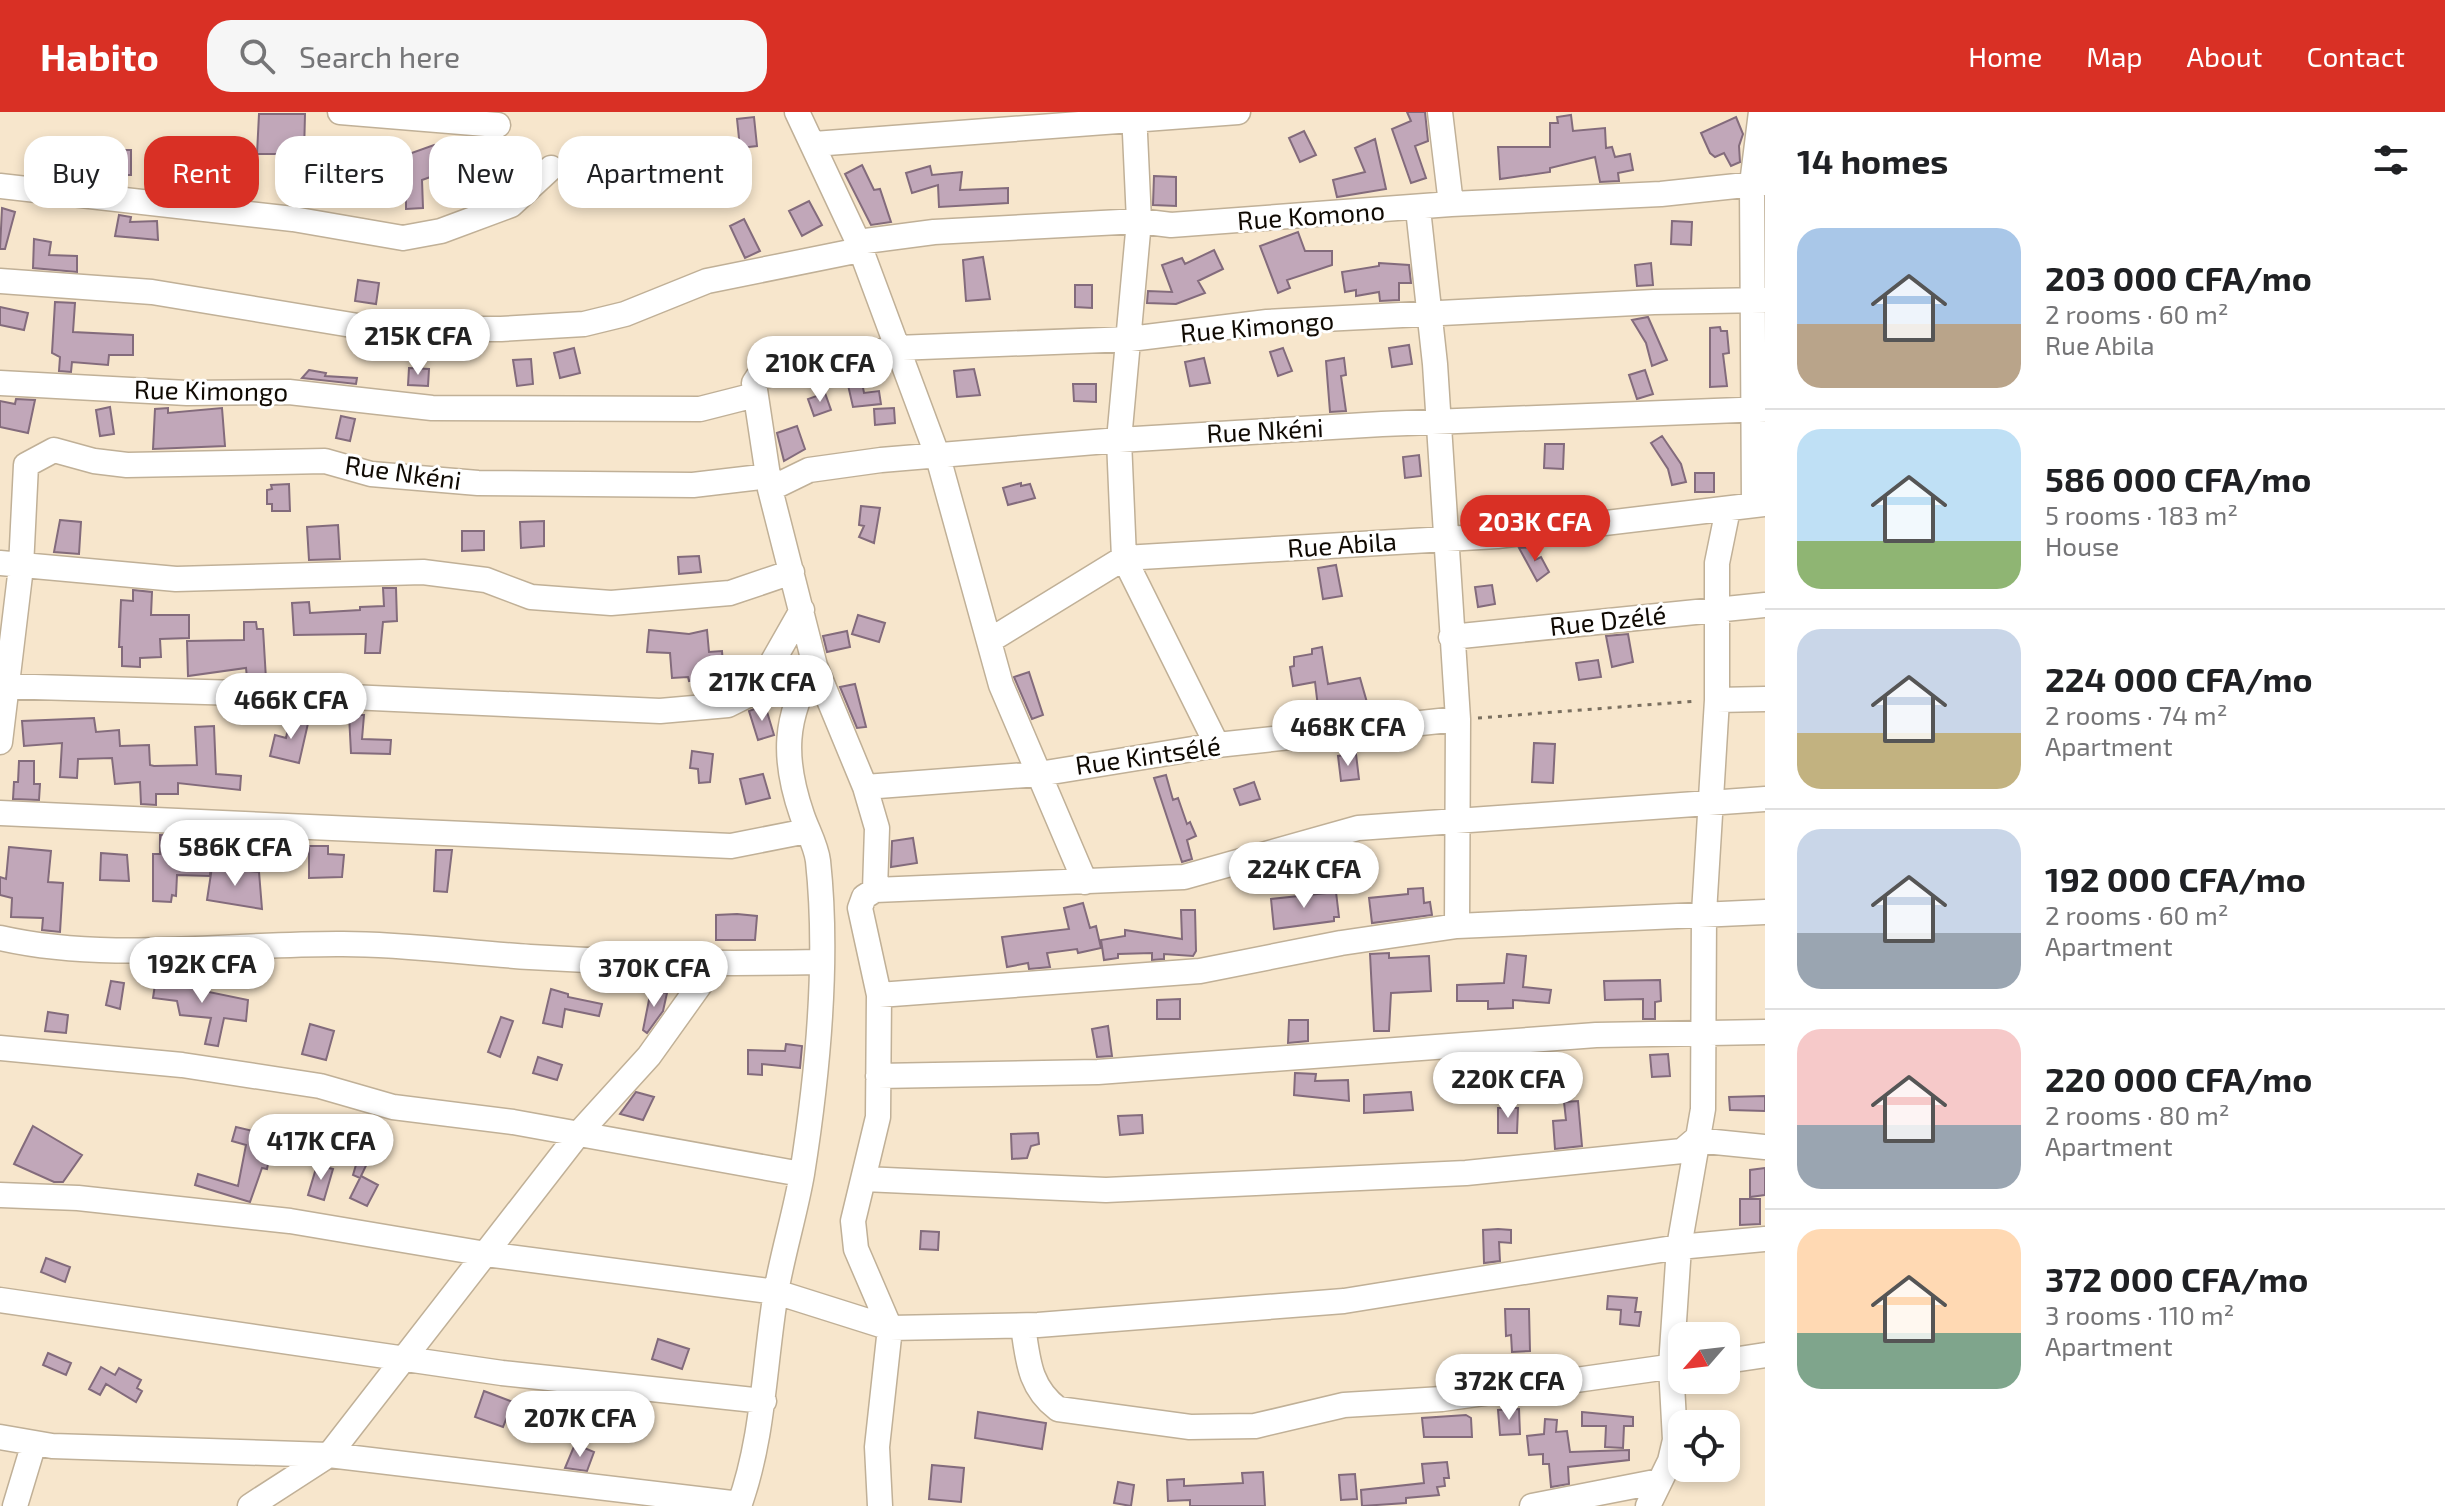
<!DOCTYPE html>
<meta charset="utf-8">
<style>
:root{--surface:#fff;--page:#f6f6f6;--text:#202124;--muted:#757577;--line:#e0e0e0;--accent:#d93025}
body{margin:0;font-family:"Exo 2",sans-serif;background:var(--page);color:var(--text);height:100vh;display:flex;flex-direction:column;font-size:30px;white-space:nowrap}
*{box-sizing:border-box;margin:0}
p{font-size:26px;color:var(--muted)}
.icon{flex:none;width:44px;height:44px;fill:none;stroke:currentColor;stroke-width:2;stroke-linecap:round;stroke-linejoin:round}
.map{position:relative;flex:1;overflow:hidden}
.side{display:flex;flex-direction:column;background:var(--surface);width:680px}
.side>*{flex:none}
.banner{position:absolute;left:24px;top:24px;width:760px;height:72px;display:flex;gap:16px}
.needle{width:52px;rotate:242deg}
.tools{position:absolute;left:1668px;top:1210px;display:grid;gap:16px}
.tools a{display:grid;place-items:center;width:72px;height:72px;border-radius:16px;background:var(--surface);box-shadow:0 4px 12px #0003;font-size:40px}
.price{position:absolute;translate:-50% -68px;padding:0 18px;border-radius:28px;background:#fff;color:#222;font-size:26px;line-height:52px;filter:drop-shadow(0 2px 4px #0008)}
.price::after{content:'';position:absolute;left:50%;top:48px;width:24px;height:18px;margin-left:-12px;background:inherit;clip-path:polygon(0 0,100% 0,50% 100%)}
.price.selected{background:var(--accent);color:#fff}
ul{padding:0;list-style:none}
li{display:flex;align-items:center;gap:24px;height:200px;padding:0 32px}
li+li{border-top:2px solid var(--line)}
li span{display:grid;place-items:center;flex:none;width:224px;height:160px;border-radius:24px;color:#555}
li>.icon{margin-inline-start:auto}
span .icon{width:96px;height:96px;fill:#fffc;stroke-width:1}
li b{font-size:34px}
h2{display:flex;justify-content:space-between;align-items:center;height:96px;padding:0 32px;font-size:34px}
.pill{padding:0 28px;border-radius:24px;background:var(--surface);box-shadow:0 4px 12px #0003;font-size:28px;line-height:72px}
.pill.selected{background:var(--accent);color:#fff}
header{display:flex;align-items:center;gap:48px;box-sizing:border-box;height:112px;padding:0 40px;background:var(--accent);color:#fff}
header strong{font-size:38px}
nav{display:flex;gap:44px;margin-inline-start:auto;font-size:28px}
.search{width:560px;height:72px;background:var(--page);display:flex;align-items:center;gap:20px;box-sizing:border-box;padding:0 28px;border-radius:24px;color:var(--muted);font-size:30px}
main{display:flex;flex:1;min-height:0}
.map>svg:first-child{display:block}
</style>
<header>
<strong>Habito</strong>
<div class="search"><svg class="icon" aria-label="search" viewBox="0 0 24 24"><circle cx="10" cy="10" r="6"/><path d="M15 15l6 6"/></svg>Search here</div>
<nav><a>Home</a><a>Map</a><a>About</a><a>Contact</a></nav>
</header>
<main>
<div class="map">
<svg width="1765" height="1394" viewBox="0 0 1765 1394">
<rect width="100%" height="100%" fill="#f7e6cc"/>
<path fill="#c1a7b9" stroke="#836b7c" stroke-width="2" d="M1407,0H1425L1428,29L1415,34L1426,66L1411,71L1392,17L1411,9Z
M259,2H305L304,42H257Z
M1571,3L1573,19L1605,16L1606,36L1612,35L1615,45L1630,42L1633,58L1618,61L1619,69L1600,70L1595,45L1550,56V60L1500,67L1498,35H1550V11H1558L1557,5Z
M754,5L757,34L740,36L737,7Z
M1736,5L1743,22L1739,34L1740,50L1731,54L1724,41L1715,45L1710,41L1701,21Z
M1304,19L1316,43L1300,50L1289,26Z
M1375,27L1386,77L1337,85L1333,68L1365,60L1355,36Z
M434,33L440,53L436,54L439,62L422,68L423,96L406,97V77L394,75L398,40L409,42Z
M315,37L345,45L343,53L364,54L363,77L319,75L320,52L312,50Z
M117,38H131V63H117Z
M862,53L874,78L880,77L891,110L871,113L845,62Z
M930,54L932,63L962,60L960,78L1008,76V91L939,95L938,73L912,81L906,61Z
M1154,64L1176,65V94L1153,93Z
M809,89L822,113L802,124L789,99Z
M2,96L15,100L5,137H0Z
M119,103L131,105L130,110L157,109L158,128L115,124Z
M744,107L760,139L745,146L730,114Z
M1672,109L1692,110L1691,133L1671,132Z
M1298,120L1305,139H1332V153L1287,168L1290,176L1278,181L1260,134Z
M34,127L51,130L49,143L77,144V160L33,156Z
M1214,138L1223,157L1198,169L1205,181L1176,192L1147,191L1148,179L1172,180L1162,153L1182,146L1185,152Z
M983,145L990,187L966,189L963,148Z
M1379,151L1409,153L1411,171H1399V188L1380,189L1379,180L1356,184V178L1345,180L1342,160L1379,154Z
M1651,151L1653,173L1637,174L1635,153Z
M358,168L379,171L376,192L355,189Z
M1075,173H1092V196L1075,195Z
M55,190L75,191L73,220L133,223V243H109L108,253L72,250L71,260L59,259L60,245L52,241Z
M0,195L28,201L24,218L0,213Z
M1648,205L1667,248L1652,254L1646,231L1632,208Z
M1720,215L1721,219H1727L1729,241L1723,242L1727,274L1710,275V216Z
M1409,233L1412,252L1392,255L1389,236Z
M574,236L580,261L560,266L554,241Z
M1283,236L1292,259L1278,264L1270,240Z
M1204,246L1210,271L1190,274L1185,250Z
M1344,246L1346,263L1341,264L1346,299L1330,300L1326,249Z
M531,247L533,272L517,274L513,248Z
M409,256L429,257L428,274L408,273Z
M974,257L980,283L957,285L954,259Z
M309,258L326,261L325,264L357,266L356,272L302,266Z
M1645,258L1653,282L1637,287L1629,263Z
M862,270L864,281L879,279L881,292L853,295L848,273Z
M1073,272H1096V290L1074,289Z
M825,281L831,298L814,304L808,287Z
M16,287L35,288L28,321L0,315V289L15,292Z
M110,295L114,322L100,324L96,298Z
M168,296V301L222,296L225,334L153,337L155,297Z
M894,296L895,311L875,313L874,297Z
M341,304L355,307L350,329L336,326Z
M797,314L805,337L784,349L777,321Z
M1662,324L1681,352L1686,370L1672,373L1668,357L1651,331Z
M1545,332H1564L1563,357L1544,356Z
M1419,343L1421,364L1405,366L1403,345Z
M1695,361H1714V380H1695Z
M1021,371V374L1030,372L1035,386L1008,393L1003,376Z
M289,372L290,399H272V392H267V378L272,377L271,373Z
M861,394L880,396L874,431L859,425L864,414L859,413Z
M60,408L81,410L79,442L54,440Z
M544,409V434L521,436L520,410Z
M338,413L340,447L309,448L307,415Z
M462,419H484V438L462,439Z
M1533,435L1535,448L1541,445L1549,460L1537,469L1519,436Z
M699,444L701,460L679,462L678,445Z
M1336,453L1342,484L1323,487L1318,456Z
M1492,473L1495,492L1478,495L1475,475Z
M383,476H396L397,509L383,510L380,541H365L366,522H361L294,523L292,491L309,490L310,501L360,498V495L384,494Z
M133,478L152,480L151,503H189V526L160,527L161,545L140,546V555L122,554V535H119L121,488L133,489Z
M858,503L885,511L879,530L852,522Z
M244,510H256L257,517H263L266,567L247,566L246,556L188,564L187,529L244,528Z
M649,518L689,522L707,518L709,540L722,539L724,566H718V573L695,575L694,568L689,569L688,565L672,566L670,541L647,540Z
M847,519L850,535L827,540L823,524Z
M1628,522L1633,550L1612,555L1606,524Z
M1322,535L1328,572L1360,566L1370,601L1348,604L1347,593L1318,595L1315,570L1293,574L1290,555L1294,554V545L1312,542V537Z
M1598,548L1601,565L1579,568L1576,551Z
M1029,560L1043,603L1032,607L1014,565Z
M855,572L866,615L857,616L840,575Z
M765,593L774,623L758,628L749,599Z
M291,603L309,607L299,651L270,644L275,623L286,626Z
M349,603H364L362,627L391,628L390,642L351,641Z
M94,606L96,620L119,618L120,634L149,633L150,653L154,654L197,653L195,615L214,614L216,662L241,664L240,678L178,671V682H156V693L141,692L140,670L115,672L112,646L78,647L77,666L60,665L62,631L24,634L22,609Z
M1534,631L1555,632L1553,671L1532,670Z
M692,639L713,642L710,670L699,671L698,657L690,656Z
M1356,642L1359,667L1341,669L1338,644Z
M19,649H34V672H40L39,688L13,687L14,670H18Z
M763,662L770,686L746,692L740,667Z
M1166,663L1173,688L1178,686L1187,712L1190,710L1196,724L1187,728L1192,747L1182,750L1154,666Z
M1254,670L1260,687L1240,693L1234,677Z
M160,723L180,724V745L211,746L210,764L177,763L176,784L172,783L171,790L153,789V742H160Z
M913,726L917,751L891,755L892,729Z
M309,734H328V742L344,743L342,765L309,766Z
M9,735L51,739L48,770L63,771L60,820L42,818L43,806L11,805L12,786L0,783V765L6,767Z
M436,738H452L447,780L434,779Z
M101,741L127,743L129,769L100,768Z
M212,755L259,760L262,797L207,788Z
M1423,776L1424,791L1430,790L1432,803L1372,811L1369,786L1408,782V777Z
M1336,780L1339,805H1334V809L1274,817L1271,787Z
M1083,791L1090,816L1096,814L1101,836L1078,841L1077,837L1047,841L1050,855L1029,857L1028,851L1007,855L1002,825L1069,817L1064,796Z
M1181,798H1195L1196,839L1193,844L1164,842V847L1152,848V841L1118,842V846L1104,848L1101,828L1125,824V818L1182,827Z
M737,802L757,804L755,828H716V803Z
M1389,841V846L1429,844L1431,879L1391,881L1389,919H1374L1370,842Z
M1507,842L1526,844L1523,875L1551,878L1549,891L1513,888V896L1488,897V889H1457V873L1504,871Z
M156,866L199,873V878L248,888L246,909L224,906L218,934L205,932L211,906L180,903L177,889L153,886Z
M1660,868L1661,889L1655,890V907H1643V887L1605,888L1604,869Z
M111,869L124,871L120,897L106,893Z
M551,877L568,882V885L602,892L599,904L565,897L562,915L543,911Z
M651,878L667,881L663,899L647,921L643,918Z
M1180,887V907H1157V888Z
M48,900L68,903L66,921L45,919Z
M501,905L513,909L500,945L488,940Z
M1289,908H1308V929L1288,931Z
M310,912L334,919L326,948L302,942Z
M1108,914L1112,944L1097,945L1092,917Z
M786,932L802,934L800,956L762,952V963L748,962V938L785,939Z
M1668,942L1670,964L1652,965L1650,943Z
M538,945L562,953L557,968L533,961Z
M1295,961L1316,962L1315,969L1348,968L1349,989L1294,983Z
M636,980L654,985L643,1008L620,1002Z
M1411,980L1413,998L1364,1001V983Z
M1765,984V999L1730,998L1729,985Z
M1578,989L1582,1034L1555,1037L1553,1009L1566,1008L1564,990Z
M1498,996H1518L1517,1021H1498Z
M1142,1003L1143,1021L1120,1023L1118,1004Z
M371,1007L386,1012L361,1064L378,1073L367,1094L350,1086L360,1066L353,1063L358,1046L354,1044L361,1028L364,1030Z
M33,1014L82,1043L63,1070H54L14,1052Z
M236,1015L274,1024L267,1057L262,1056L250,1090L195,1073L198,1062L238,1074L246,1033L232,1029Z
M1038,1021L1039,1032L1031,1034L1027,1046L1012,1047L1011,1022Z
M317,1053L333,1057L324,1088L308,1083Z
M1765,1056V1083L1750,1085V1058Z
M1740,1087H1760V1112L1740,1113Z
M1498,1117L1511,1118V1131L1499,1130L1500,1149L1484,1151L1483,1118Z
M921,1119L939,1120L938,1138L920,1137Z
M46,1146L70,1155L65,1170L41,1160Z
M1608,1184L1637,1186L1635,1200H1641L1639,1214L1620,1212L1621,1198L1607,1197Z
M1505,1197H1529L1530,1239L1512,1240L1511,1223L1506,1224Z
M658,1227L689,1237L682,1257L652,1247Z
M48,1241L71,1251L66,1263L43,1253Z
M101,1255L115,1263L119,1256L141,1268L137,1276L142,1279L136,1290L106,1272L100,1283L89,1277Z
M484,1279L513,1290L503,1315L475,1305Z
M1519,1297L1520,1322L1500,1323L1498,1298Z
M978,1300L1046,1311L1042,1337L975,1326Z
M1582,1300L1633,1305V1314H1624L1623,1336L1605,1335L1606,1314H1582Z
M1466,1303L1471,1306L1472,1325H1424L1422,1306Z
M1545,1307L1557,1308L1556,1320L1567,1319L1570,1340L1629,1338V1348L1568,1355L1569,1372L1551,1375L1549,1352H1543V1342L1529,1343L1527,1324L1544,1322Z
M575,1332L594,1340L587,1359L565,1356Z
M1447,1350L1449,1366H1444L1445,1374L1437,1375L1439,1383L1406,1386V1391L1362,1394L1361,1378L1424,1371L1422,1352Z
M932,1353L964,1356L961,1390L929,1387Z
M1263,1360L1265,1394H1190V1388L1168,1389L1167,1368L1184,1367V1374L1243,1371L1242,1361Z
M1355,1362L1357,1387L1341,1388L1339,1363Z
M1118,1370L1134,1373L1131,1394L1114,1391Z"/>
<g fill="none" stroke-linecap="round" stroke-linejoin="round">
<g stroke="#c0b097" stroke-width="27">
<path id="minor" d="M340,0L498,13
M797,0L858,130L938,345L1001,573L1085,770
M1134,0L1139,109L1119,328L1124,446L1217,633
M1440,0L1451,92
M814,32L1238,0
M0,74L293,107L403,126L441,119L511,93L551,56
M1418,97L1435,252L1458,607L1457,814
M858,130L934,120L1139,109L1171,113L1451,92L1661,82L1765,71
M0,169L152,180L376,217H501L584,212L625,202L707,169L860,138
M0,271L187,281L289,280L432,296L700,297L755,283
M770,377L809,358L881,348L1119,328L1382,312L1765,297
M1754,392L1752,72L1761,0
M0,451L176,467L423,460L486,468L531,485L611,491L730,481L792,460
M1451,525L1765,493
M989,529L1124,446L1497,424L1765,392
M0,574L306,583L660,599L728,593L748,583L761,570L802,498
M1717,588L1765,587
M0,630L21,455L26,353L54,338L94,349L127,353L325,349L371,362L478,371L693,373L769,364
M865,675L1039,662L1217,633L1458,607
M0,701L731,734L807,719
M875,778L877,716L865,675L815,554L770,377L754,271L758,265L896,236L1130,227L1267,210L1654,190L1765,188
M0,826C109,851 232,831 343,832C406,832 468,841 530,845C627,851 724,852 821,850
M879,883L1200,859L1341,831L1457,814L1765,800
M0,936L182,953L320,974L393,995L513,1010L801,1062
M878,964L1098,960L1596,923L1765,920
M864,1067L1106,1078L1466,1061L1682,1039L1695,1028L1765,1035
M0,1083L78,1086L290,1109L486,1142L776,1180L890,1216L1038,1213L1344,1189L1679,1135L1765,1127
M0,1188L502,1261L764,1289
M1023,1214C1028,1248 1029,1275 1058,1297L1190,1315L1255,1314L1344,1293L1442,1287L1682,1253
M1726,1249L1765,1243
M0,1325L52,1334L329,1343L740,1392
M15,1394L34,1331
M250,1394L329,1343L579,1021L649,944L714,853
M739,1394C764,1325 764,1252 776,1180C783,1140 795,1102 802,1062C818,961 829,851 818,749C816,733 807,718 802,703C783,648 783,605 815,554
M880,1394L877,1335L890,1216L856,1137L853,1109L878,1005L879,883L860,796L864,785L875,778L1184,765L1358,716L1765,687
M1532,1394L1660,1369
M1648,1394L1670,1349L1675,1328L1671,1254L1679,1135L1703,997L1704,801L1717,588V451L1728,397"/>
</g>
<path stroke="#7a6f5f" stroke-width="3" stroke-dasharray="4 6" stroke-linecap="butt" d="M1478,606L1697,589"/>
<use href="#minor" stroke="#fff" stroke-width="24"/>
</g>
<g text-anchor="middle" stroke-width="6" stroke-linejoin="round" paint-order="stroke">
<g font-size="26" fill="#100a03" stroke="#fff">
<text transform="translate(1311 104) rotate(-4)" y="9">Rue Komono</text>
<text transform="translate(1257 215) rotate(-5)" y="9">Rue Kimongo</text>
<text transform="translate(211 279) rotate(1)" y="9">Rue Kimongo</text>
<text transform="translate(1265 319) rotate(-3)" y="9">Rue Nkéni</text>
<text transform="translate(403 361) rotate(8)" y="9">Rue Nkéni</text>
<text transform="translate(1342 433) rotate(-4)" y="9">Rue Abila</text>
<text transform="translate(1608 509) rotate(-6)" y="9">Rue Dzélé</text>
<text transform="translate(1148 644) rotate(-8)" y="9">Rue Kintsélé</text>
</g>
</g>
</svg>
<div class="tools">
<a><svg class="needle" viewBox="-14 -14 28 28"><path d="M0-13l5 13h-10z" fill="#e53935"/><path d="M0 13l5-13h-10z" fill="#757577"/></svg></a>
<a><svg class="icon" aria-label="locate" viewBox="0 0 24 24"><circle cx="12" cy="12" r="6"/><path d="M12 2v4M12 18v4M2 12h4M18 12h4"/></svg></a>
</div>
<b class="price" style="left:418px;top:265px">215K CFA</b>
<b class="price" style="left:820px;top:292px">210K CFA</b>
<b class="price selected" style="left:1535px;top:451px">203K CFA</b>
<b class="price" style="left:762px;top:611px">217K CFA</b>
<b class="price" style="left:291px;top:629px">466K CFA</b>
<b class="price" style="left:1348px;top:656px">468K CFA</b>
<b class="price" style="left:235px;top:776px">586K CFA</b>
<b class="price" style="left:1304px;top:798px">224K CFA</b>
<b class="price" style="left:202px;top:893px">192K CFA</b>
<b class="price" style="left:654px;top:897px">370K CFA</b>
<b class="price" style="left:1508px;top:1008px">220K CFA</b>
<b class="price" style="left:321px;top:1070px">417K CFA</b>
<b class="price" style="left:1509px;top:1310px">372K CFA</b>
<b class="price" style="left:580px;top:1347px">207K CFA</b>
<div class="banner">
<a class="pill">Buy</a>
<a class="pill selected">Rent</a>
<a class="pill">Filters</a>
<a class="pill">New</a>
<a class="pill">Apartment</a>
</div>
</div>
<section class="side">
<h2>14 homes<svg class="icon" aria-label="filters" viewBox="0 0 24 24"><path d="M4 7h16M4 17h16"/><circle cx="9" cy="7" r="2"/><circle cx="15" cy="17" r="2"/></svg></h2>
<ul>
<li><span style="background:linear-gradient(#a9c7e8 60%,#b9a48a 0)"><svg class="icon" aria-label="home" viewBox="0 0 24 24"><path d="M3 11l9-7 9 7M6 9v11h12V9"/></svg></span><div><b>203 000 CFA/mo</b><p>2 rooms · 60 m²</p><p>Rue Abila</p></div></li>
<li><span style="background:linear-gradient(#bfe0f5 70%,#8fb573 0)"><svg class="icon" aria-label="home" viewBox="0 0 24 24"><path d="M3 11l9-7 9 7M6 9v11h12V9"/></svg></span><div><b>586 000 CFA/mo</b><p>5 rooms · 183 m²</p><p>House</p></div></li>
<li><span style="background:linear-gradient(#c9d6e8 65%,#c2b280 0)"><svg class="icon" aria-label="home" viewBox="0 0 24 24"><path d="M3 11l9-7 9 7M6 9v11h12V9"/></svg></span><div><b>224 000 CFA/mo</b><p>2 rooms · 74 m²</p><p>Apartment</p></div></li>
<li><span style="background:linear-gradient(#c9d6e8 65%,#9aa5b1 0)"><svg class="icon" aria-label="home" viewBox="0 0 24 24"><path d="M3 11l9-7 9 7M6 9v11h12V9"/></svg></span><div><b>192 000 CFA/mo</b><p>2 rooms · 60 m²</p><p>Apartment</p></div></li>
<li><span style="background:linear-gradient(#f6c9c9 60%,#9aa5b1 0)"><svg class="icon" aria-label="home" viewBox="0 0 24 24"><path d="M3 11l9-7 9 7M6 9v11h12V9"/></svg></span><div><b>220 000 CFA/mo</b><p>2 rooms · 80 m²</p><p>Apartment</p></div></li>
<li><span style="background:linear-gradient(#ffd9b3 65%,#7fa58c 0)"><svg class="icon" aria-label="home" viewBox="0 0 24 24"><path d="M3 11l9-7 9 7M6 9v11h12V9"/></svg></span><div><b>372 000 CFA/mo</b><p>3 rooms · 110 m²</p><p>Apartment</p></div></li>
</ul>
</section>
</main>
